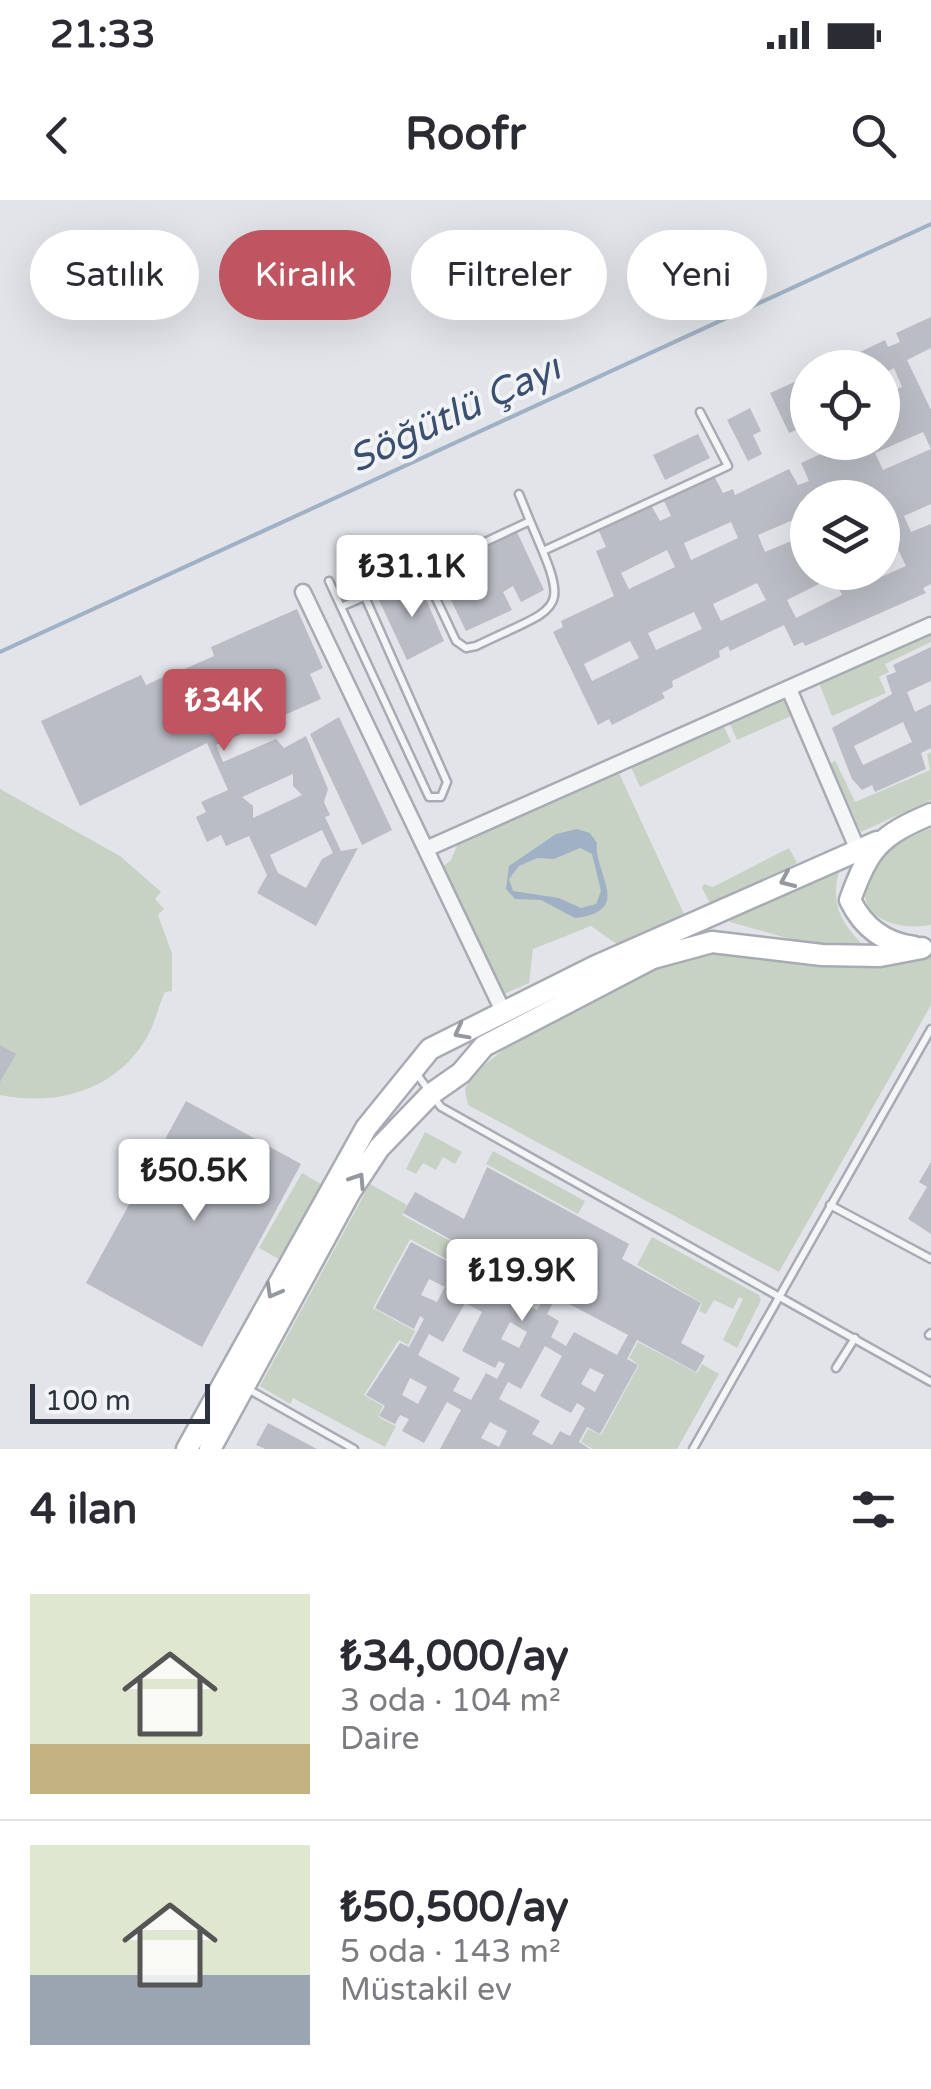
<!DOCTYPE html>
<html lang="tr">
<meta charset="utf-8">
<style>
:root{--surface:#fff;--page:#f7f7f7;--text:#2b2b33;--muted:#7c7c81;--line:#e1e1e2;--accent:#bf5561}
body{margin:0;font-family:"Varela Round",sans-serif;background:var(--page);color:var(--text);height:100vh;display:flex;flex-direction:column;font-size:38px;white-space:nowrap}
*{box-sizing:border-box;margin:0}
p{font-size:32px;color:var(--muted)}
.icon{flex:none;width:55px;height:55px;fill:none;stroke:currentColor;stroke-width:2;stroke-linecap:round;stroke-linejoin:round}
.map{position:relative;height:1249px;overflow:hidden}
.side{display:flex;flex-direction:column;background:var(--surface);flex:1}
.side>*{flex:none}
.hud{position:absolute;left:30px;top:30px;width:872px;height:90px;display:flex;gap:20px}
.fabs{position:absolute;left:790px;top:150px;display:grid;gap:20px}
.fabs a{display:grid;place-items:center;width:110px;height:110px;border-radius:50%;background:var(--surface);box-shadow:0 10px 40px #0002;font-size:50px}
.scale{position:absolute;left:30px;bottom:25px;width:180px;box-sizing:border-box;padding-left:10px;border:5px solid #2c323f;border-top:0;font-size:28px;line-height:35px;white-space:nowrap;color:#2c323f;-webkit-text-stroke:8px #f1f3f6;paint-order:stroke}
.price{position:absolute;translate:-50% -85px;padding:0 22px;border-radius:10px;background:#fff;color:#222;font-size:32px;line-height:65px;filter:drop-shadow(0 2px 5px #0008)}
.price::after{content:'';position:absolute;left:50%;top:60px;width:30px;height:22px;margin-left:-15px;background:inherit;clip-path:polygon(0 0,100% 0,50% 100%)}
.price.active{background:var(--accent);color:#fff}
ul{padding:0;list-style:none}
li{display:flex;align-items:center;gap:30px;height:250px;padding:0 30px}
li+li{border-top:2px solid var(--line)}
li span{display:grid;place-items:center;flex:none;width:280px;height:200px;border-radius:0px;color:#555}
li>.icon{margin-inline-start:auto}
span .icon{width:120px;height:120px;fill:#fffc;stroke-width:1}
li b{font-size:42px}
h2{display:flex;justify-content:space-between;align-items:center;height:120px;padding:0 30px;font-size:42px}
.tag{padding:0 35px;border-radius:45px;background:var(--surface);box-shadow:0 10px 40px #0002;font-size:35px;line-height:90px}
.tag.active{background:var(--accent);color:#fff}
.status{display:flex;justify-content:space-between;align-items:center;height:70px;padding:0 50px;background:var(--surface);direction:ltr}
.status svg{height:28px;fill:currentColor}
header{display:flex;justify-content:space-between;align-items:center;height:130px;padding:0 30px;background:var(--surface);font-size:45px;font-weight:800}
.map>svg:first-child{display:block}
</style>
<div class="status"><b>21:33</b><svg viewBox="0 0 49 12"><path d="M0 12V9h3v3zM5 12V6h3v6zM10 12V3h3v9zM15 12V0h3v12zM26 1h20v11H26zM47 4h2v5h-2z"/></svg></div>
<header><svg class="icon" aria-label="back" viewBox="0 0 24 24"><path d="M15 5l-7 7 7 7"/></svg>Roofr<svg class="icon" aria-label="search" viewBox="0 0 24 24"><circle cx="10" cy="10" r="6"/><path d="M15 15l6 6"/></svg></header>
<div class="map">
<svg width="931" height="1249" viewBox="0 0 931 1249">
<rect width="100%" height="100%" fill="#e2e4e9"/>
<path fill="#c7d2c4" d="M931,430V442L885,464L889,472L879,477L886,493L832,516L817,478Z
M781,493L791,516L737,540L727,517Z
M721,521L731,542L640,587L630,565Z
M931,552V600L861,632L831,564L835,560L855,602L930,570L927,554Z
M618,571L684,714L618,745L591,726L533,749L529,783L502,795L439,670L451,660L458,643Z
M0,589L120,656L161,692L155,699L164,709L158,715L172,754V791L165,792C157,809 155,826 144,842C112,892 55,906 0,895Z
M931,628V725C898,731 851,718 869,675C879,651 909,637 931,628Z
M789,648L797,663L711,705L702,688L704,684L713,687Z
M842,663C828,699 839,722 865,747L805,743L730,722V713Z
M732,752L809,766H880L931,754V805L779,1072L468,905L465,890C480,846 654,764 701,753C710,751 722,752 732,752Z
M425,932L462,952L455,964L443,957L436,970L423,963L416,974L406,969Z
M493,951L585,1001L578,1014L486,964Z
M302,973L321,984L279,1059L259,1048Z
M370,984L407,1005L402,1015L463,1048L454,1063L410,1039L373,1108L415,1131L408,1145L399,1140L364,1195L383,1206L378,1217L396,1226L385,1247L293,1198L290,1204L260,1186Z
M652,1037L759,1095L761,1100L737,1148L723,1140L743,1099L739,1097L733,1109L714,1100L706,1114L699,1111L702,1103L637,1065Z
M638,1142L697,1173L702,1164L719,1174L677,1249H593L581,1242L588,1229L601,1235L639,1165L629,1158Z"/>
<path fill="#a1b1c5" fill-rule="evenodd" d="M577,629L590,633L597,643C593,673 635,711 575,718L541,700L515,699L506,689L509,666L556,634ZM580,648L592,654L601,691L596,704L581,708L559,698L513,691L509,679L519,666L537,658L554,659Z"/>
<g fill="none" stroke-linecap="round" stroke-linejoin="round">
<path stroke="#a1b1c5" stroke-width="4" d="M0,452L931,24"/>
</g>
<path fill="#babdc5" fill-rule="evenodd" d="M931,117V148L907,160L931,210V304L904,316L911,332L931,324V384L923,388L926,393L805,446L803,442L794,446L784,425L730,451L728,446L719,451L720,457L672,481L673,487L662,493L665,498L612,525L609,519L598,525L553,432L563,427L561,421L614,396L596,351L606,347L598,329L651,305L660,321L671,316L664,301L714,276L723,293L733,289L735,295L789,269L798,285L809,281L801,263L847,242H882V195L902,187L894,168L882,174V168L833,165L885,140L888,147L900,142L896,133ZM923,232L931,249L883,270L875,253ZM868,285L873,298H882V354L897,347L906,366L858,387L852,372H808V334L765,352L758,335L807,314L808,298H841ZM731,322L738,338L691,360L684,343ZM667,350L675,367L629,389L621,373ZM833,377L842,395L796,418L787,400ZM757,383L766,400L721,421L713,404ZM694,412L702,429L656,450L648,433ZM630,441L639,458L592,481L584,464Z
M808,176V225L789,233L770,193Z
M750,208L761,231L753,235L762,254L748,261L727,220Z
M698,234L710,258L665,280L653,255Z
M517,332L544,390L521,402L513,386L503,392L512,410L466,431L437,371Z
M418,381L444,441L407,460L379,400Z
M297,409L323,468L310,474L321,499L216,545L223,562L276,539L284,548L306,536L328,589L324,602L330,615L325,617L341,651L358,648L316,726L257,693L267,675L249,636L226,646L221,635L207,642L196,617L206,612L201,602L228,590L207,543L80,606L41,521L141,475L146,485L170,474L172,481L182,476L180,471L214,456L211,447ZM214,490L223,508L204,517L195,499ZM180,506L189,524L171,533L162,515ZM293,574V586L302,595L253,618V606L242,597ZM322,630L333,653L322,659L306,688L278,673L270,655Z
M931,447V481L907,492L915,512L931,504V548L921,553L926,569L875,592L872,585L862,590L852,579L832,528L892,494L886,476L896,472L893,465ZM903,522L912,542L863,565L854,546Z
M339,517L392,630L362,645L310,534Z
M0,845L16,854L0,882Z
M186,901L301,964L202,1147L86,1083Z
M931,962V1034L908,1019L927,987L919,982Z
M487,967L629,1044L622,1059L701,1103L681,1143L705,1156L696,1172L637,1140L627,1159L638,1165L600,1234L587,1227L579,1242L590,1249H440L461,1210L447,1202L424,1243L402,1231L409,1219L400,1215L395,1224L379,1216L385,1206L366,1195L400,1143L409,1147L424,1119L420,1116L414,1129L375,1108L411,1042L456,1066L466,1048L403,1013L415,992L464,1019ZM476,1052L548,1092L537,1110L495,1087L486,1104L468,1095L478,1077L466,1070ZM429,1079L445,1087L437,1102L421,1095ZM556,1097L628,1135L617,1155L574,1132L566,1146L551,1137L559,1121L547,1114ZM465,1103L482,1112L462,1151L495,1168L499,1161L505,1164L497,1179L486,1173L471,1200L453,1191L460,1178L418,1155L429,1134L443,1142ZM510,1122L527,1132L519,1148L501,1139ZM545,1146L562,1156L540,1196L571,1213L577,1203L585,1208L570,1236L560,1231L552,1245L532,1234L540,1221L499,1199L508,1182L521,1189ZM590,1168L604,1175L595,1192L581,1184ZM410,1178L427,1187L418,1204L402,1195ZM490,1222L507,1231L499,1247L481,1238Z
M268,1223L317,1249H265L256,1245Z"/>
<g fill="none" stroke-linecap="round" stroke-linejoin="round">
<g stroke="#a8abb3" stroke-width="11">
<path id="lane" d="M398,349L411,376
M543,351L728,266L700,212
M423,371L456,441L466,448L476,446C565,403 571,416 530,321
M329,381L429,597H441L447,582L353,370
M376,393L530,321L519,294
M341,407L364,397
M416,873L441,907L931,1182
M830,1005L931,1059
M929,1135L931,1133
M836,1168L855,1138
M246,1188L354,1249
M693,1249L931,829"/>
</g>
<g stroke="#a8abb3" stroke-width="19">
<path id="street" d="M303,392L503,811
M789,489L857,648
M426,649L931,425"/>
</g>
<g stroke="#a8abb3" stroke-width="25">
<path id="secondary" d="M914,747C884,743 863,727 850,700C869,648 879,636 931,614
M187,1249L366,928L430,849L594,767L877,642
M210,1249L350,992L379,948L431,894L461,873L484,846L653,758L712,742L822,755L880,756L922,748"/>
</g>
<use href="#lane" stroke="#f4f5f7" stroke-width="6"/>
<use href="#street" stroke="#f4f5f7" stroke-width="14"/>
<use href="#secondary" stroke="#fff" stroke-width="20"/>
</g>
<defs><path id="oneway-chevron" d="M-2-3.5L2.5 0L-2 3.5" fill="none" stroke-width="1.6" stroke-linecap="round" stroke-linejoin="round" transform="scale(2.5)"/></defs>
<g stroke="#96989f">
<use href="#oneway-chevron" transform="translate(787 680) rotate(156)"/>
<use href="#oneway-chevron" transform="translate(461 832) rotate(152)"/>
<use href="#oneway-chevron" transform="translate(358 980) rotate(-57)"/>
<use href="#oneway-chevron" transform="translate(273 1091) rotate(119)"/>
</g>
<g text-anchor="middle" stroke-width="8" stroke-linejoin="round" paint-order="stroke">
<g font-size="38" font-style="italic" fill="#3a506e" stroke="#f1f3f6">
<text transform="translate(454 213) rotate(-25)" y="13">Söğütlü Çayı</text>
</g>
</g>
</svg>
<div class="fabs">
<a><svg class="icon" aria-label="locate" viewBox="0 0 24 24"><circle cx="12" cy="12" r="6"/><path d="M12 2v4M12 18v4M2 12h4M18 12h4"/></svg></a>
<a><svg class="icon" aria-label="layers" viewBox="0 0 24 24"><path d="M12 4l9 5-9 5-9-5zM3 14l9 5 9-5"/></svg></a>
</div>
<div class="scale">100 m</div>
<b class="price" style="left:412px;top:420px">₺31.1K</b>
<b class="price active" style="left:224px;top:554px">₺34K</b>
<b class="price" style="left:194px;top:1024px">₺50.5K</b>
<b class="price" style="left:522px;top:1124px">₺19.9K</b>
<div class="hud">
<a class="tag">Satılık</a>
<a class="tag active">Kiralık</a>
<a class="tag">Filtreler</a>
<a class="tag">Yeni</a>
</div>
</div>
<section class="side">
<h2>4 ilan<svg class="icon" aria-label="filters" viewBox="0 0 24 24"><path d="M4 7h16M4 17h16"/><circle cx="9" cy="7" r="2"/><circle cx="15" cy="17" r="2"/></svg></h2>
<ul>
<li><span style="background:linear-gradient(#dfe7d0 75%,#c2b280 0)"><svg class="icon" aria-label="home" viewBox="0 0 24 24"><path d="M3 11l9-7 9 7M6 9v11h12V9"/></svg></span><div><b>₺34,000/ay</b><p>3 oda · 104 m²</p><p>Daire</p></div></li>
<li><span style="background:linear-gradient(#dfe7d0 65%,#9aa5b1 0)"><svg class="icon" aria-label="home" viewBox="0 0 24 24"><path d="M3 11l9-7 9 7M6 9v11h12V9"/></svg></span><div><b>₺50,500/ay</b><p>5 oda · 143 m²</p><p>Müstakil ev</p></div></li>
</ul>
</section>
